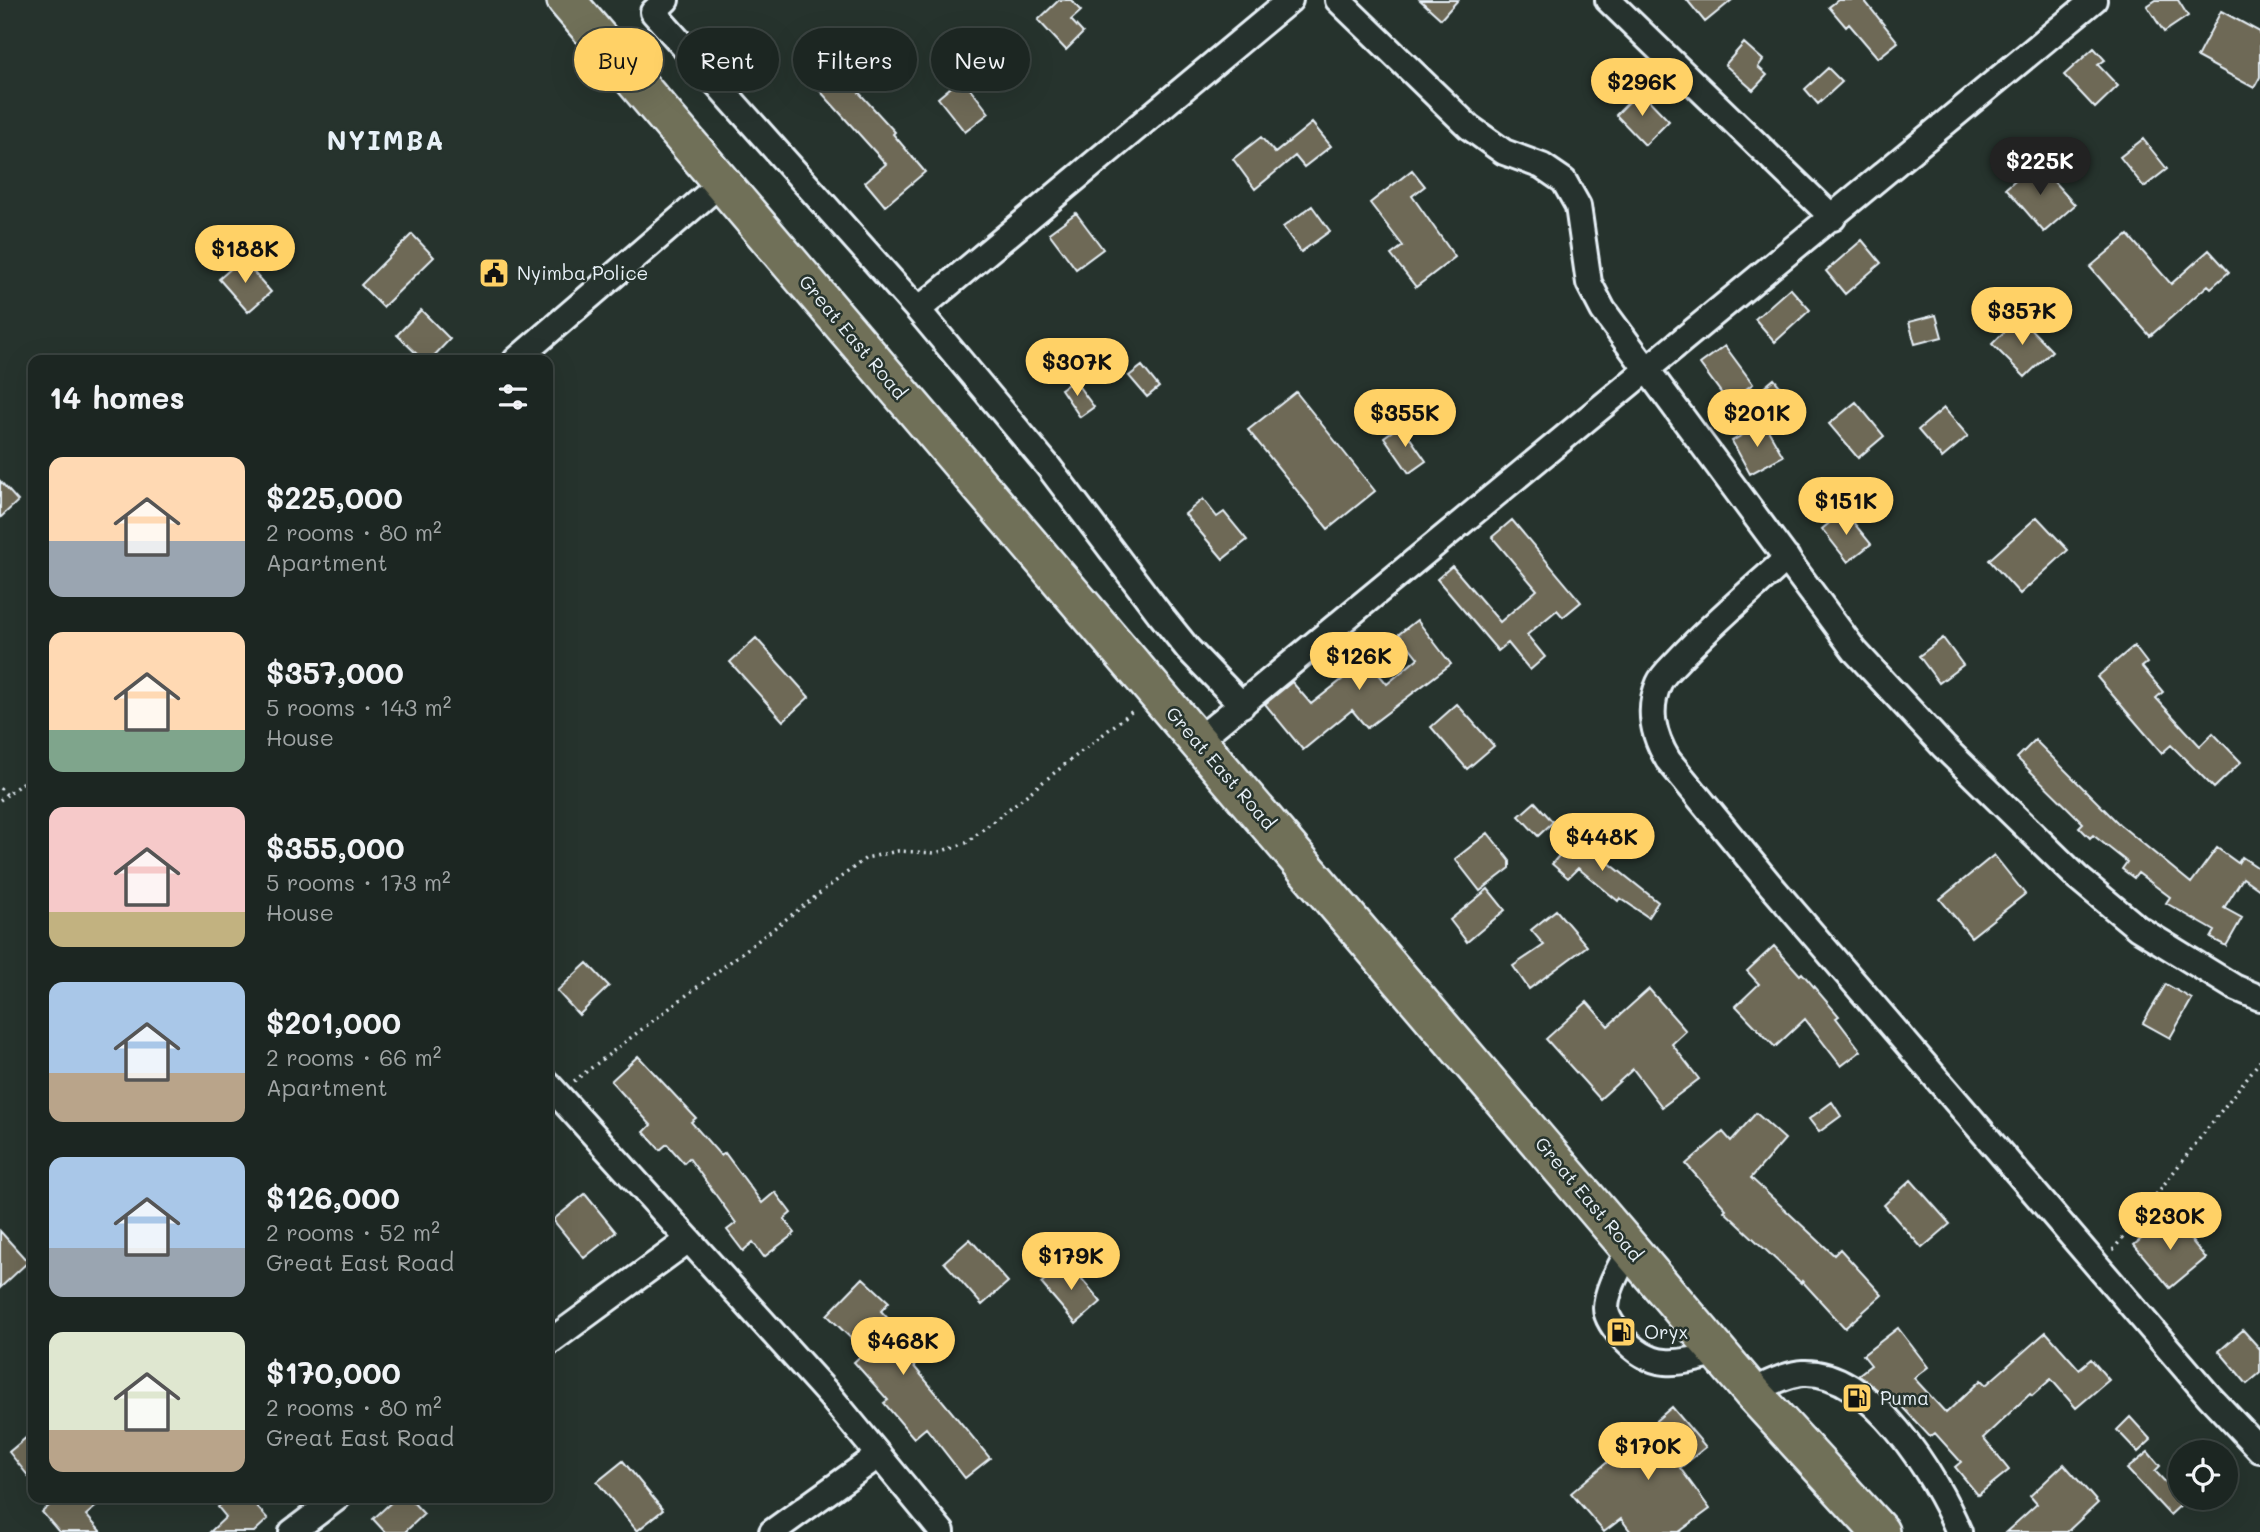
<!DOCTYPE html>
<meta charset="utf-8">
<style>
:root{--surface:#1c2622;--page:#29322f;--text:#f1f3f6;--muted:#a0a5a5;--line:#3a4340;--accent:#ffd166}
body{margin:0;font-family:Mali,sans-serif;background:var(--page);color:var(--text);height:100vh;display:flex;flex-direction:column;font-size:26px;white-space:nowrap}
*{box-sizing:border-box;margin:0}
p{font-size:23px;color:var(--muted)}
.icon{flex:none;width:38px;height:38px;fill:none;stroke:currentColor;stroke-width:2;stroke-linecap:round;stroke-linejoin:round}
.map{position:relative;flex:1;overflow:hidden}
.sheet{position:absolute;left:28px;top:355px;width:525px;height:1148px;display:flex;flex-direction:column;background:var(--surface);border-radius:14px;box-shadow:0 7px 28px #0002,0 0 0 2px var(--line)}
.sheet>*{flex:none}
.top-card{position:absolute;left:574px;top:28px;width:665px;height:63px;display:flex;gap:14px}
.fabs{position:absolute;left:2168px;top:1440px;display:grid;gap:14px}
.fabs a{display:grid;place-items:center;width:70px;height:70px;border-radius:50%;background:var(--surface);box-shadow:0 7px 28px #0002,0 0 0 2px var(--line);font-size:35px}
.price{position:absolute;translate:-50% -60px;padding:0 16px;border-radius:24px;background:var(--accent);color:#111;font-size:23px;line-height:46px;filter:drop-shadow(0 2px 4px #0008)}
.price::after{content:'';position:absolute;left:50%;top:42px;width:21px;height:16px;margin-left:-10px;background:inherit;clip-path:polygon(0 0,100% 0,50% 100%)}
.price.on{background:#222;color:#fff}
ul{padding:0;list-style:none}
li{display:flex;align-items:center;gap:21px;height:175px;padding:0 21px}
li span{display:grid;place-items:center;flex:none;width:196px;height:140px;border-radius:14px;color:#555}
li>.icon{margin-inline-start:auto}
span .icon{width:84px;height:84px;fill:#fffc;stroke-width:1}
li b{font-size:30px}
h2{display:flex;justify-content:space-between;align-items:center;height:84px;padding:0 21px;font-size:30px}
.tag{padding:0 24px;border-radius:32px;background:var(--surface);box-shadow:0 7px 28px #0002,0 0 0 2px var(--line);font-size:24px;line-height:63px}
.tag.on{background:var(--accent);color:#111}
.map>svg:first-child{display:block}
</style>
<div class="map">
<svg width="2260" height="1532" viewBox="0 0 2260 1532">
<rect width="100%" height="100%" fill="#26332d"/>
<filter id="ink" filterUnits="userSpaceOnUse"><feTurbulence type="fractalNoise" baseFrequency=".0143" numOctaves="2"/><feDisplacementMap in="SourceGraphic" scale="14" xChannelSelector="R" yChannelSelector="G"/><feConvolveMatrix kernelMatrix="1 2 1 2 8 2 1 2 1" color-interpolation-filters="sRGB"/></filter>
<g filter="url(#ink)">
<path fill="#6e6957" stroke="#e8f1f8" stroke-width="2" d="M1059,0H1071L1081,11L1071,20L1083,33L1066,50L1038,20Z
M1420,0H1458L1441,19Z
M1687,0H1732L1705,22Z
M1838,0H1864L1898,42L1878,58L1849,24L1846,27L1829,7Z
M2156,0H2178L2188,16L2164,32L2147,6Z
M2221,11L2260,32V77L2254,88L2197,57Z
M1744,43L1763,60L1758,67L1767,75L1753,90L1725,65Z
M2094,48L2105,60L2098,65L2118,86L2095,108L2064,75Z
M832,63L895,132L893,134L925,172L885,206L865,182L886,164L812,82Z
M1828,68L1842,82L1818,104L1805,89Z
M962,78L989,113L965,132L938,98Z
M1640,91L1669,121L1645,145L1616,115Z
M1312,123L1331,146L1304,167L1295,156L1255,189L1233,159L1261,137L1275,153Z
M2143,139L2167,169L2144,187L2120,157Z
M2036,162L2075,205L2044,232L2006,188Z
M1412,170L1425,186L1412,196L1455,257L1416,287L1391,255L1403,246L1370,203Z
M1312,206L1330,231L1301,252L1283,227Z
M1076,213L1103,249L1076,269L1049,233Z
M412,234L434,257L383,307L361,285Z
M2128,235L2171,284L2209,250L2229,272L2211,288L2208,285L2150,336L2090,267Z
M1862,240L1881,263L1845,294L1826,271Z
M242,259L271,292L248,312L219,279Z
M1790,288L1810,310L1775,342L1755,319Z
M421,310L450,339L430,360H423L397,335Z
M1936,315L1942,337L1915,344L1909,322Z
M2019,317L2052,351L2025,377L1992,344Z
M1725,346L1753,384L1728,402L1700,364Z
M1142,366L1159,387L1147,397L1129,376Z
M1774,379L1796,406L1777,422L1755,395Z
M1074,380L1094,407L1080,417L1061,389Z
M1296,392L1375,491L1328,529L1248,430Z
M1856,402L1884,436L1858,458L1829,424Z
M1944,408L1968,436L1942,458L1918,430Z
M1764,423L1783,456L1750,474L1732,441Z
M1401,425L1426,461L1409,473L1384,437Z
M0,481L18,501L0,518Z
M1203,499L1217,517L1224,512L1247,540L1223,559L1185,514Z
M1844,511L1871,544L1848,562L1822,529Z
M2037,517L2068,550L2020,594L1989,560Z
M1512,520L1581,602L1563,617L1557,610L1527,635L1545,657L1530,670L1508,643L1498,651L1437,579L1452,566L1500,622L1537,590L1492,537Z
M1417,620L1451,664L1367,728L1352,710L1303,750L1265,704L1292,682L1311,704L1367,660L1387,684L1418,658L1399,634Z
M756,638L809,697L783,721L730,662Z
M1943,638L1963,665L1939,683L1919,656Z
M2134,646L2147,663L2142,667L2163,692L2156,698L2200,746L2213,733L2241,762L2214,788L2171,745L2162,753L2097,677Z
M1457,704L1494,746L1467,769L1431,727Z
M2035,740L2119,824L2191,883L2217,848L2238,863L2242,857L2260,869V890L2243,878L2224,908L2242,918L2226,946L2211,938L2215,931L2166,903L2170,897L2138,873L2134,878L2122,869L2127,862L2093,835L2090,838L2079,827L2083,823L2017,758Z
M1535,802L1553,822L1538,836L1519,816Z
M1582,828L1599,843L1593,850L1658,902L1648,917L1620,898L1618,901L1578,868L1568,878L1552,864Z
M1488,833L1510,861V868L1480,891L1455,859Z
M1994,855L2025,894L1971,937L1940,899Z
M1488,889L1505,910L1467,942L1450,920Z
M1556,910L1587,946L1529,989L1513,966L1544,945L1531,930Z
M1774,946L1800,975L1802,973L1839,1016L1836,1018L1861,1051L1841,1066L1805,1019L1775,1047L1736,1006L1759,984L1747,971Z
M587,963L609,986L579,1015L557,991Z
M2166,984L2192,999L2170,1038L2143,1023Z
M1649,989L1686,1031L1672,1044L1699,1079L1662,1107L1633,1069L1600,1099L1546,1039L1587,1002L1608,1026Z
M638,1056L696,1118L691,1122L721,1156L725,1153L762,1203L775,1192L791,1213L784,1219L795,1233L764,1257L753,1242L743,1251L727,1230L736,1223L689,1158L684,1163L667,1144L660,1150L644,1132L651,1125L611,1081Z
M1832,1102L1841,1116L1819,1132L1809,1119Z
M1756,1113L1785,1139L1751,1178L1834,1255L1840,1249L1882,1295L1845,1328L1802,1281L1801,1283L1724,1211L1726,1209L1686,1164L1723,1132L1731,1141Z
M1911,1180L1950,1224L1922,1248L1884,1205Z
M585,1194L616,1232L584,1258L553,1220Z
M2170,1215L2206,1258L2170,1288L2134,1245Z
M0,1231L28,1262L0,1288Z
M970,1239L1008,1282L982,1305L944,1262Z
M1067,1261L1101,1302L1076,1324L1041,1283Z
M863,1278L889,1302L881,1311L916,1349L907,1358L990,1458L965,1478L926,1428L914,1438L884,1403L888,1400L854,1362L865,1352L827,1315Z
M1898,1328L1928,1367L1914,1378L1946,1413L1981,1380L1986,1385L2046,1332L2079,1369L2091,1359L2109,1380L2076,1408L2051,1379L2032,1396L2030,1394L1983,1438L2009,1470L1978,1495L1955,1467L1961,1462L1935,1433L1930,1437L1890,1394L1886,1397L1858,1375L1871,1365L1863,1355Z
M2243,1330L2260,1349V1373L2247,1384L2219,1351Z
M1672,1407L1706,1447L1680,1468L1710,1509L1679,1532H1631L1621,1519L1604,1532L1571,1493Z
M2130,1417L2151,1440L2138,1452L2117,1430Z
M33,1432V1482L9,1452Z
M2148,1452L2160,1466L2155,1471L2184,1502L2170,1515L2127,1469Z
M623,1461L663,1510L637,1531L597,1482Z
M2064,1464L2098,1503L2067,1532H2006L2037,1504L2030,1496Z
M58,1498H106L86,1515L101,1532H59L42,1512Z
M228,1498H249L268,1519L254,1532H210L226,1517L218,1507Z
M396,1498H409L424,1514L405,1532H385L373,1519Z"/>
<g fill="none" stroke-linecap="round" stroke-linejoin="round">
<g stroke="#e8f1f8" stroke-width="30">
<path id="minor" d="M666,0L653,12L918,310L1048,466L1159,613L1188,649L1242,705
M1338,0L1469,127L1504,152L1542,166L1564,181L1578,206L1589,283L1603,310L1855,651L1944,747L2078,878L2138,928L2234,987L2260,998
M1608,0L1833,218
M918,310L1290,0
M516,360L721,183
M1787,558C1751,591 1713,623 1680,658C1673,666 1663,674 1659,683C1647,710 1653,735 1668,760L1768,882L2209,1396L2260,1450
M1197,741L2094,0
M548,1084L830,1396L942,1532
M1630,1248C1621,1266 1607,1287 1606,1308C1606,1318 1615,1329 1621,1336C1652,1372 1678,1364 1719,1353
M548,1343L687,1241
M1751,1391C1767,1385 1786,1374 1803,1373C1871,1370 1936,1477 1959,1532
M292,1532L337,1498
M772,1532L879,1455"/>
</g>
<g stroke="#e8f1f8" stroke-width="42">
<path id="highway" d="M566,0L1751,1391L1880,1532"/>
</g>
<path stroke="#e8f1f8" stroke-width="3.5" stroke-dasharray="2 5" stroke-linecap="butt" d="M0,788L7,795L33,774
M0,800L7,795
M574,1081L866,858L898,851L936,853L966,843L1135,709
M2113,1250L2260,1061"/>
<use href="#minor" stroke="#26332d" stroke-width="24"/>
<use href="#highway" stroke="#706f59" stroke-width="37"/>
</g>
</g>
<defs>
<g id="civic-square" transform="scale(1.575)"><rect x="-9" y="-9" width="18" height="18" rx="4" fill="#ffd166" stroke="#26332d"/><path d="M-.6-6.5H3V-4.5H.6V-3L4-1V1h2V6H-6V1h2V-1L-.6-3ZM-1.2 2.5V6h2.4V2.5Z" fill="#111"/></g>
<g id="fuel-square" transform="scale(1.575)"><rect x="-9" y="-9" width="18" height="18" rx="4" fill="#ffd166" stroke="#26332d"/><path d="M-5.5-6h7V0h2V4h1.3V-2.5L3-4.5l.8-.8L6-3V5H2.5V1h-1V6h-7ZM-4.2-4.7v3.2H.2V-4.7Z" fill="#111"/></g>
</defs>
<g fill-rule="evenodd">
<use href="#civic-square" x="494" y="273"/>
<use href="#fuel-square" x="1621" y="1332"/>
<use href="#fuel-square" x="1857" y="1398"/>
</g>
<g text-anchor="middle" stroke-width="5" stroke-linejoin="round" paint-order="stroke">
<g font-size="19" fill="#e8f1f8" stroke="#26332d" text-anchor="start">
<text x="517" y="280">Nyimba Police</text>
<text x="1644" y="1339">Oryx</text>
<text x="1880" y="1405">Puma</text>
</g>
<g font-size="19" fill="#e8f1f8" stroke="#26332d">
<text transform="translate(853 337) rotate(50)" y="7">Great East Road</text>
<text transform="translate(1221 768) rotate(49)" y="7">Great East Road</text>
<text transform="translate(1589 1199) rotate(50)" y="7">Great East Road</text>
</g>
<g font-size="26" font-weight="bold" letter-spacing="2" fill="#e8f1f8" stroke="#26332d">
<text x="386" y="150">NYIMBA</text>
</g>
</g>
</svg>
<div class="fabs">
<a><svg class="icon" aria-label="locate" viewBox="0 0 24 24"><circle cx="12" cy="12" r="6"/><path d="M12 2v4M12 18v4M2 12h4M18 12h4"/></svg></a>
</div>
<b class="price" style="left:1642px;top:118px">$296K</b>
<b class="price on" style="left:2040px;top:197px">$225K</b>
<b class="price" style="left:245px;top:285px">$188K</b>
<b class="price" style="left:2022px;top:347px">$357K</b>
<b class="price" style="left:1077px;top:398px">$307K</b>
<b class="price" style="left:1405px;top:449px">$355K</b>
<b class="price" style="left:1757px;top:449px">$201K</b>
<b class="price" style="left:1846px;top:537px">$151K</b>
<b class="price" style="left:1359px;top:692px">$126K</b>
<b class="price" style="left:1602px;top:873px">$448K</b>
<b class="price" style="left:2170px;top:1252px">$230K</b>
<b class="price" style="left:1071px;top:1292px">$179K</b>
<b class="price" style="left:903px;top:1377px">$468K</b>
<b class="price" style="left:1648px;top:1482px">$170K</b>
<div class="top-card">
<a class="tag on">Buy</a>
<a class="tag">Rent</a>
<a class="tag">Filters</a>
<a class="tag">New</a>
</div>
<section class="sheet">
<h2>14 homes<svg class="icon" aria-label="filters" viewBox="0 0 24 24"><path d="M4 7h16M4 17h16"/><circle cx="9" cy="7" r="2"/><circle cx="15" cy="17" r="2"/></svg></h2>
<ul>
<li><span style="background:linear-gradient(#ffd9b3 60%,#9aa5b1 0)"><svg class="icon" aria-label="home" viewBox="0 0 24 24"><path d="M3 11l9-7 9 7M6 9v11h12V9"/></svg></span><div><b>$225,000</b><p>2 rooms · 80 m²</p><p>Apartment</p></div></li>
<li><span style="background:linear-gradient(#ffd9b3 70%,#7fa58c 0)"><svg class="icon" aria-label="home" viewBox="0 0 24 24"><path d="M3 11l9-7 9 7M6 9v11h12V9"/></svg></span><div><b>$357,000</b><p>5 rooms · 143 m²</p><p>House</p></div></li>
<li><span style="background:linear-gradient(#f6c9c9 75%,#c2b280 0)"><svg class="icon" aria-label="home" viewBox="0 0 24 24"><path d="M3 11l9-7 9 7M6 9v11h12V9"/></svg></span><div><b>$355,000</b><p>5 rooms · 173 m²</p><p>House</p></div></li>
<li><span style="background:linear-gradient(#a9c7e8 65%,#b9a48a 0)"><svg class="icon" aria-label="home" viewBox="0 0 24 24"><path d="M3 11l9-7 9 7M6 9v11h12V9"/></svg></span><div><b>$201,000</b><p>2 rooms · 66 m²</p><p>Apartment</p></div></li>
<li><span style="background:linear-gradient(#a9c7e8 65%,#9aa5b1 0)"><svg class="icon" aria-label="home" viewBox="0 0 24 24"><path d="M3 11l9-7 9 7M6 9v11h12V9"/></svg></span><div><b>$126,000</b><p>2 rooms · 52 m²</p><p>Great East Road</p></div></li>
<li><span style="background:linear-gradient(#dfe7d0 70%,#b9a48a 0)"><svg class="icon" aria-label="home" viewBox="0 0 24 24"><path d="M3 11l9-7 9 7M6 9v11h12V9"/></svg></span><div><b>$170,000</b><p>2 rooms · 80 m²</p><p>Great East Road</p></div></li>
</ul>
</section>
</div>
